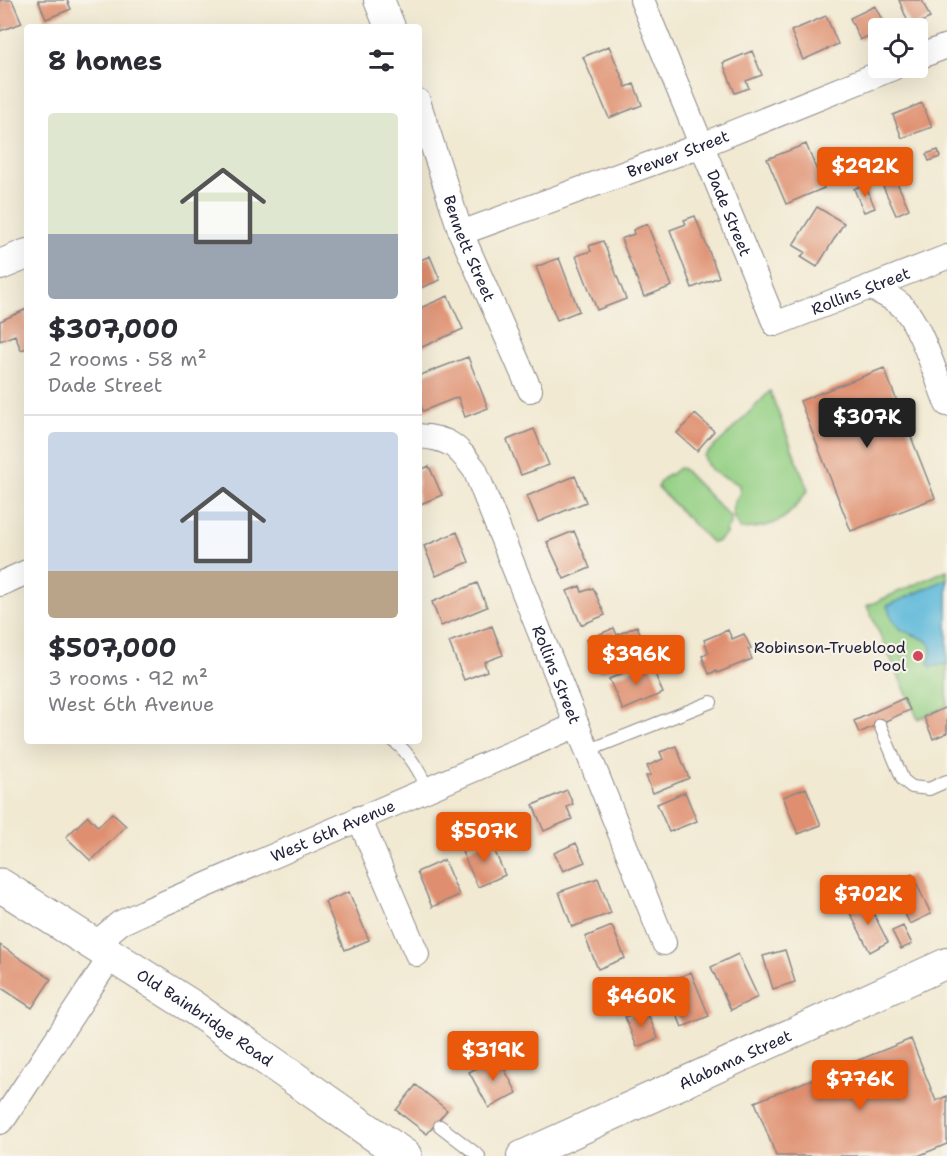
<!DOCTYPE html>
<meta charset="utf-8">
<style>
:root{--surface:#fff;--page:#f7f7f7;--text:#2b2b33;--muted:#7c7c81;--line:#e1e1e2;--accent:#ea580c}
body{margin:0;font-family:"Shantell Sans",sans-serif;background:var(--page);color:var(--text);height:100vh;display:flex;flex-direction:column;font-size:22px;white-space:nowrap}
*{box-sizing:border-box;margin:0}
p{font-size:20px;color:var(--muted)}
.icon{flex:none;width:33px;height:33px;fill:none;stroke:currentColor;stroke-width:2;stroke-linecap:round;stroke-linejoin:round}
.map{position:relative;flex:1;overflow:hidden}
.sheet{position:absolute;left:24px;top:24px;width:398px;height:720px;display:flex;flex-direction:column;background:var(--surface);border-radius:6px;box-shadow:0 6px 24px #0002}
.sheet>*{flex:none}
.controls{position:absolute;left:868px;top:18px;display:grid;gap:12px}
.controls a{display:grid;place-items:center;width:60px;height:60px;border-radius:6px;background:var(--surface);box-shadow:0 6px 24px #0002;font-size:30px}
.price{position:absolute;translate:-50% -51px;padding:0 14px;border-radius:6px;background:var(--accent);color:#fff;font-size:20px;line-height:39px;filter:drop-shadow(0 2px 3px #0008)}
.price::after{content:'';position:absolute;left:50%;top:36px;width:18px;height:14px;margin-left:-9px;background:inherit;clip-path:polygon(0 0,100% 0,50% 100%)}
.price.selected{background:#222;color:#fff}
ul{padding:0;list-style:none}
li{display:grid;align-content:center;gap:12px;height:318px;padding:0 24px}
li+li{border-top:2px solid var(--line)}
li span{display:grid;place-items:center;height:186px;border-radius:6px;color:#555}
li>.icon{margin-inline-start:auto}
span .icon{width:108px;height:108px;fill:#fffc;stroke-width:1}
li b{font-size:26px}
h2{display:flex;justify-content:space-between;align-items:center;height:72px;padding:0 24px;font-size:26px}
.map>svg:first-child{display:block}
</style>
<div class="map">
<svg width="947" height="1156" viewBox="0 0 947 1156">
<rect width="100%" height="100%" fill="#f7f3e8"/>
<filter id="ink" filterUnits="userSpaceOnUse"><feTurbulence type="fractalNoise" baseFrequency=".0167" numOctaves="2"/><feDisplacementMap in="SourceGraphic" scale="12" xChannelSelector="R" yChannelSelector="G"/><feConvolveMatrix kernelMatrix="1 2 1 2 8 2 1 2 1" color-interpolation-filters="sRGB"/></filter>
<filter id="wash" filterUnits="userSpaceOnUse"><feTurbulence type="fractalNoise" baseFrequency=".008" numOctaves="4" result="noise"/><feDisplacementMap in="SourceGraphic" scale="24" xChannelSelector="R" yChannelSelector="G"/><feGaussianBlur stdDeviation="1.35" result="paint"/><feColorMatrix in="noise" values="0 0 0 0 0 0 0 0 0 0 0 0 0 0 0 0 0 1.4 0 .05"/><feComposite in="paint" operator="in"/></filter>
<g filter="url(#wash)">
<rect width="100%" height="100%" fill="#f1e9d2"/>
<path fill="#94d085" stroke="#5b7960" stroke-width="1.5" d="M770,391L808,490C785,522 779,526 740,529C730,513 730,508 740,493L739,485C724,473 710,479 704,456L728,434Z
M679,468L683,469L731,518V524L725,531L727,533L717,542H711L658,488L659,483L668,474L670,475Z
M947,570V706L918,719L867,606Z"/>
<path fill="#5cb8da" stroke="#3f6d8a" stroke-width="1.5" d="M947,579V664L931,667L929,664C929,659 931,655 931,650C930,635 909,637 898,627C892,622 890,613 887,606Z"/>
<g id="blocks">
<path fill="#df8f70" d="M0,0H12L22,23L0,31Z
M38,0H67L71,9L46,19Z
M899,0H922L930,18L910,27Z
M875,6L886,28H879V31L860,40L850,18Z
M826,16L838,44L803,60L791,31Z
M609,46L626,87L634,84L642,105L609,118L583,57Z
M752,51L762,75L746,81L749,88L735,93L723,63Z
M922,103L932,127L902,138L893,115Z
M806,144L824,188L786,204L767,159Z
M938,150L940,157L929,161L926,154Z
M895,178L909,209L896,215L882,184Z
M865,184L875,208L864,212L854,189Z
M817,207L844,223L817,267L801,257L805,252L793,245Z
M695,216L719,277L692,288L670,230L686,224L684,220Z
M647,224L672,286L644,297L621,239L634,234L633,230Z
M603,241L626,299L597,310L576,256L591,251L589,246Z
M430,256L440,280L418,289V261Z
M559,258L579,311L557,320L536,267Z
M448,296L463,329L420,348L418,345V309Z
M27,309V348L21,350L15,335L0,341V321Z
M468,357L488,408L465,417L458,397L423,411L418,398V376Z
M884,368L935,498L851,531L800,401Z
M695,414L714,431L697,451L677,433Z
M534,429L549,465L521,475L507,440Z
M429,466L442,495L418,505V471Z
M575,476L586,502L538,522L527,496Z
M574,531L590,568L564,579L547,542Z
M457,532L469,562L436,576L424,546Z
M477,583L487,607L441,626L432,602Z
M580,586L582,592L593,588L605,615L581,625L567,591Z
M492,626L503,655L484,662L487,671L464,680L449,642Z
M637,626L648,651L600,672L586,640L614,628L617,635Z
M728,630L732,639L744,634L751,648L748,649L752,659L717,673L716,671L709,674L702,656L709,653L704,640Z
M650,662L663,693L623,710L609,679Z
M904,698L910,710L859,733L854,721Z
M947,707V733L933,739L924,717Z
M676,746L689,778L653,793L646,776L651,775L647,766L663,759L660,752Z
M806,788L821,825L798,834L783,797Z
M567,790L573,804L567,807L572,819L544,831L533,805Z
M685,792L697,821L669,832L657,804Z
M112,813L126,826L91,861L66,837L88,816L98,827Z
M490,840L505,875L478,887L462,852Z
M576,843L585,862L563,871L554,853Z
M444,860L459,895L432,907L417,872Z
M912,874L931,914L910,924L891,885Z
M598,878L611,913L572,927L559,892Z
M349,892L369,940L345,950L325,902Z
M866,899L888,942L870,952L848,909Z
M612,926L625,958L598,969L585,937Z
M903,926L912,944L901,949L892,931Z
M0,945L51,979L32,1008L0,987Z
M785,950L795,982L773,989L763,956Z
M738,954L758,997L731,1010L711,967Z
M691,972L709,1016L682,1027L664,984Z
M646,1009L658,1038L637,1047L625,1017Z
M911,1039L936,1101L947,1096V1144L918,1156H776L755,1102Z
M498,1057L517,1093L489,1108L469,1072Z
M416,1085L447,1110L427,1134L396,1110Z"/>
</g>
</g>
<g filter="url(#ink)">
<use href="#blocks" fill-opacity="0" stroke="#8a8686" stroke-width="1.5"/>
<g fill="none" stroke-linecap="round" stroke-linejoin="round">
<g stroke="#8a8686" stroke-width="14">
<path id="service" d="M880,725L903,780L912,787L929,789L947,781
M394,741C410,754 419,771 428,789
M587,751L711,702
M440,1126L479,1156"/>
</g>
<g stroke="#8a8686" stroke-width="26">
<g id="minor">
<path id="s1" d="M642,0L775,324L947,257"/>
<path d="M918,57L947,46"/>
<path id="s2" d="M418,101L461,233L530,390"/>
<path id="s3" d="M461,233L702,145L893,68"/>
<path d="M869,287C881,293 892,297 902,306C920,323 937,379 947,404"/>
<path id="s4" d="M418,436C450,438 457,446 475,470L664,943"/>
<path d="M0,584L27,572"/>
<path d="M359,818L417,954"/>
<path id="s5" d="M94,945L120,923L146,911L577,725"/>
<path d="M0,1122L5,1117L111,956"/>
</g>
</g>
<g stroke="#8a8686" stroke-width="32">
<g id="tertiary">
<path d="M379,0L390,27"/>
<path d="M0,265L27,254"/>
<path id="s6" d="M522,1156L947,963"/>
</g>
</g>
<g stroke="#8a8686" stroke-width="35">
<g id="secondary">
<path id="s7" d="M0,885L191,1006L405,1156"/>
</g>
</g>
<use href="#service" stroke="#fff" stroke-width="12"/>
<use href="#minor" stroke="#fff" stroke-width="24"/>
<use href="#tertiary" stroke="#fff" stroke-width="30"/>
<use href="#secondary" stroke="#fff" stroke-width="33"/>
</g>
</g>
<circle fill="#d1495b" stroke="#f7f3e8" stroke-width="2" cx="918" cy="656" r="6"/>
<g text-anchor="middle" stroke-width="4.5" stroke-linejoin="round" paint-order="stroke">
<g font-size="16" fill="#22223b" stroke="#f7f3e8">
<text dy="6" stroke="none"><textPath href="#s3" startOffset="231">Brewer Street</textPath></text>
<text dy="6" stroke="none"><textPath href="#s1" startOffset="230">Dade Street</textPath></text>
<text dy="6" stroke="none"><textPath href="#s2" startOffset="156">Bennett Street</textPath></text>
<text dy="6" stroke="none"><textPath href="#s1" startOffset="442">Rollins Street</textPath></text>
<text dy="6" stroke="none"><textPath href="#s4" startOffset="290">Rollins Street</textPath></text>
<text dy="6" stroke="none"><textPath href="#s5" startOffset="266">West 6th Avenue</textPath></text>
<text dy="6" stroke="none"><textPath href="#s7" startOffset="244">Old Bainbridge Road</textPath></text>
<text dy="6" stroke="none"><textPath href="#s6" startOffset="234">Alabama Street</textPath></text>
</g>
<g font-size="16" fill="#22223b" stroke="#f7f3e8" text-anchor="end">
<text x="906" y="653">Robinson-Trueblood<tspan x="906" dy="18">Pool</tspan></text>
</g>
</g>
</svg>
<div class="controls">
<a><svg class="icon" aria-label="locate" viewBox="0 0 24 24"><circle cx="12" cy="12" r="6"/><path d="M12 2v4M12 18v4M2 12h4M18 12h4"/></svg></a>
</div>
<b class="price" style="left:865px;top:198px">$292K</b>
<b class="price selected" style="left:867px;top:449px">$307K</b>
<b class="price" style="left:636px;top:686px">$396K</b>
<b class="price" style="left:484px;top:863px">$507K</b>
<b class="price" style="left:868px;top:926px">$702K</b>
<b class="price" style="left:641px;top:1028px">$460K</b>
<b class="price" style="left:493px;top:1082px">$319K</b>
<b class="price" style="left:860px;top:1111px">$776K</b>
<section class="sheet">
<h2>8 homes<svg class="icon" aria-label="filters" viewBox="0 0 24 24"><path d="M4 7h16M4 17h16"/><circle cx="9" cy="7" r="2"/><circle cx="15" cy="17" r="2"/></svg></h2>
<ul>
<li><span style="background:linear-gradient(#dfe7d0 65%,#9aa5b1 0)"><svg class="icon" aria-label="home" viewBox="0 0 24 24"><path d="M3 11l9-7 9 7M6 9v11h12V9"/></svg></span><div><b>$307,000</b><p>2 rooms · 58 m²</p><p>Dade Street</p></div></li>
<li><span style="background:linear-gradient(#c9d6e8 75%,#b9a48a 0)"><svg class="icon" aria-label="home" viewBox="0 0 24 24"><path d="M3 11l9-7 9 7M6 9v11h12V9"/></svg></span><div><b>$507,000</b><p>3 rooms · 92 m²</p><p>West 6th Avenue</p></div></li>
</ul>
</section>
</div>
